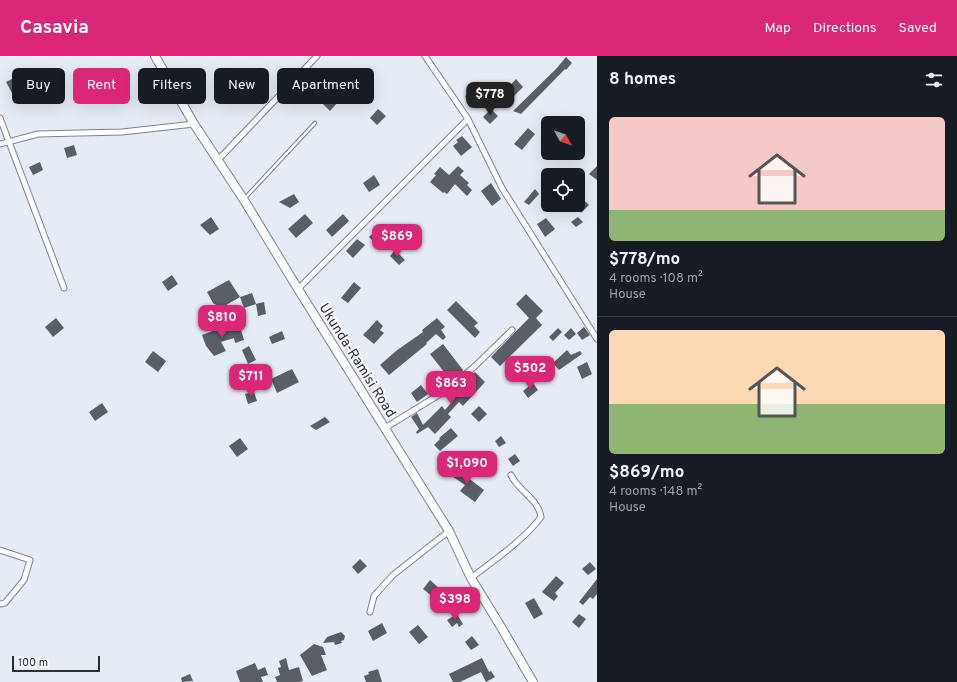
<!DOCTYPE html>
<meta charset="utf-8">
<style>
:root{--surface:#171b24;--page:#242831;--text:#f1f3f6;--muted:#9ea1a6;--line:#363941;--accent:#db2777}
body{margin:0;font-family:Overpass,sans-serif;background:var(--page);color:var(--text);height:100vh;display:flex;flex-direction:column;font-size:15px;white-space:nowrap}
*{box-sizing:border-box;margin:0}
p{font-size:13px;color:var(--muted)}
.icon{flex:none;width:22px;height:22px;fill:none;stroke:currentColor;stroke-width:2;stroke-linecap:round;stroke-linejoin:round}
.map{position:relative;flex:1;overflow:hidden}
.side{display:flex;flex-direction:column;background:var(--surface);width:360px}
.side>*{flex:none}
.hud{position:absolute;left:12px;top:12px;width:380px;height:36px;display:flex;gap:8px}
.needle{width:26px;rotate:130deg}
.fabs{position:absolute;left:541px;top:60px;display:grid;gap:8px}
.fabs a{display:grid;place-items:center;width:44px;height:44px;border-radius:6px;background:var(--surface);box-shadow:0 4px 16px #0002;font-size:20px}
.scale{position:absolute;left:12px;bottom:10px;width:88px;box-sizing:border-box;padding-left:4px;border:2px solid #2d2f33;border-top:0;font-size:11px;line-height:14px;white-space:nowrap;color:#2d2f33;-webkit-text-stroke:3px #f7f9fd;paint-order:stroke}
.price{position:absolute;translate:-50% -34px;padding:0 9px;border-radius:8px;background:var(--accent);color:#fff;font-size:13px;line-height:26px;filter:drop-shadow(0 1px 2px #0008)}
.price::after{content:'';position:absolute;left:50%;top:24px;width:12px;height:9px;margin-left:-6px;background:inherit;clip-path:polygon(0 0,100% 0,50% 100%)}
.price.active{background:#222;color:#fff}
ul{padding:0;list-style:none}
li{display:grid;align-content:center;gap:8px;height:212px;padding:0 12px}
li+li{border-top:1px solid var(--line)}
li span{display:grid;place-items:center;height:124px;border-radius:6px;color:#555}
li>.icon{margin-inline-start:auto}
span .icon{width:72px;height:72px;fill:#fffc;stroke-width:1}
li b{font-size:17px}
h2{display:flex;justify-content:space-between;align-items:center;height:48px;padding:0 12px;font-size:17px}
.chip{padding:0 14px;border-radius:6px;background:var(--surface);box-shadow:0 4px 16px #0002;font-size:14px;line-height:36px}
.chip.active{background:var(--accent);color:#fff}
header{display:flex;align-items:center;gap:24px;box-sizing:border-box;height:56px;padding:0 20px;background:var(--accent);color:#fff}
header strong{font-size:19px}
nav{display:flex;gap:22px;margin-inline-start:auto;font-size:14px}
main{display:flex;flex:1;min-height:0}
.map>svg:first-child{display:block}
</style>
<header>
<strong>Casavia</strong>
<nav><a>Map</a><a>Directions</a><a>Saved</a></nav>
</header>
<main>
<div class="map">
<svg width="597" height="626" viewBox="0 0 597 626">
<rect width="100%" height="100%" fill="#e6ecf6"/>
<path fill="#5a5f67" d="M566,1L572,7L566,14L565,13L521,58L513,55L556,13Z
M12,23L19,34L12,37L6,26Z
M516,23L523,31L511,43L504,36Z
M482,31L485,36L481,39L484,44L470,51L465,40Z
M333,38L339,45L330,55L321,46L328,40L329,42Z
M378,53L386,60L377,69L370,62Z
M491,53L498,60L490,68L483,61Z
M528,72L535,78L522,94L514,88Z
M462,80L472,91L461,100L453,90L458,86L456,84Z
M74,89L77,99L67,102L64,92Z
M40,106L43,114L33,119L29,111Z
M458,110L464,115L460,119L469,127L467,129L472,134L467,140L455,128L447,138L444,136L443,137L430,126L436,119L434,118L440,111L449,119Z
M597,110V124L589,118Z
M374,119L380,129L369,136L363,127Z
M491,127L501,143L492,150L481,135Z
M535,133L539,138L529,149L524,146Z
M294,138L299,146L290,152L279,146Z
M584,144L589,149L581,157L576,151Z
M305,158L313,167L296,182L288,173Z
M343,158L349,165L332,181L326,174Z
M211,161L219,173L210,179L200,169Z
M578,161L583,166L576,171L571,166Z
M546,162L555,173L545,181L537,168Z
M380,171L390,181L380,192L369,181Z
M357,183L365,189L353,202L346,195Z
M395,194L405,204L399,209L390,200Z
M172,219L178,228L168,235L162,226Z
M229,224L240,241L221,252L213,247L207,236Z
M354,226L361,232L348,247L341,242Z
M252,237L256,248L244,252L240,241Z
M526,238L543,255L536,262L542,269L500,310L491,301L529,262L516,248Z
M456,245L478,267L474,270L480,276L475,282L447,254Z
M264,246L266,258L258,260L256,248Z
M56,262L64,272L53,281L45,271Z
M437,262L445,271L441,274L446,281L443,284L436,278L426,287L427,288L389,319L380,309L396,295L423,276L422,274Z
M377,264L383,270L380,274L384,277L374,288L363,279Z
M239,267L244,284L235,287L234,282L221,286L226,295L214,300L206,290L202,279L218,273V277L231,273L230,270Z
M584,271L590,279L582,284L577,277Z
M558,272L562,276L553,285L549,281Z
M571,272L576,278L569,284L564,279Z
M282,275L285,283L272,288L269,281Z
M443,288L463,314L451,325L430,298Z
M249,290L256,304L248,308L242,294Z
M567,294L571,299L580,295L582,298L559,314L553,307Z
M153,295L166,305L158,316L145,306Z
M587,306L592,318L582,323L577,311Z
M244,313L249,323L235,329L231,319Z
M292,313L299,326L277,337L271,323Z
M475,316L485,326L463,350L459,346L448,358L451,361L435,378L428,371L417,378L416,376L419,373L411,361L417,357L423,369L442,350L445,354L455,342L452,340Z
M533,327L538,334L528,342L523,335Z
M421,329L428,338L417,346L411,337Z
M254,336L257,345L248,348L245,338Z
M102,347L108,356L95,365L89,356Z
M479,350L487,358L479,366L471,358Z
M325,361L330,366L316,374L310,370Z
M451,372L458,380L440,395L434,389L440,383L439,382Z
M501,380L506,387L499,391L495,385Z
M240,382L248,393L237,401L229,390Z
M515,398L520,405L513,410L508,403Z
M456,410L464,416L463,418L484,434L475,446L460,435L465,429L450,419Z
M360,503L367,510L358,518L352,511Z
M590,506L596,513L588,519L582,513Z
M556,520L564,527L555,537L558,540L554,545L542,536Z
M597,523V538L593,543L590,541L583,549L579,546Z
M430,524L440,533L433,541L423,533Z
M534,542L543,558L534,563L525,547Z
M457,558L463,568L459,571L457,567L452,571L447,564Z
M579,558L586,563L579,572L572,566Z
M382,567L387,577L373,585L368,575Z
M418,569L428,581L419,588L409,576Z
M341,576L345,580L344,584L341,585L342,587L335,589L334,586L323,587L327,581Z
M472,580L479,589L471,594L465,586Z
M314,588L323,591L326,599H321L327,614L312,620L300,599Z
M286,602L289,614L299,611L303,625L299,626H277L275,621L280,619L278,612L281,611L279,605Z
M482,602L489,616L491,615L495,621L486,626L481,616L460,626H453L449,618Z
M255,607L258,614L265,611L268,619L261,621L263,626H240L236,615Z
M378,613L382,626H366L364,620L369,618L368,616Z
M190,618L193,625L182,626L181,622Z"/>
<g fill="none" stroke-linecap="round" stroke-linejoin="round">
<g stroke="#7d828b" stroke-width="4.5">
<path id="service" d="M245,142L315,67"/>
</g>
<g stroke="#7d828b" stroke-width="7">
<path id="minor" d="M425,0L468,63L502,132L597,283
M0,62L64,232
M0,88L38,78L122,76L194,68
M218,104L317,0
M298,233L468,63
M385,372L445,335L474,311L512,274
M0,494L30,504L24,524L5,547L0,548
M471,522C494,504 524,484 541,461C538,442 518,435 511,419
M370,556L374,540L393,519L449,475"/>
</g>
<g stroke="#7d828b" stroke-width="10">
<path id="trunk" d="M155,0L194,68L244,144L298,233L449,475L471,522L501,571L533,626"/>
</g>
<use href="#service" stroke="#fff" stroke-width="2.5"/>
<use href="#minor" stroke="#fff" stroke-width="5"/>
<use href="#trunk" stroke="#fff" stroke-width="8"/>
</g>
<g text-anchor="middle" stroke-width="4" stroke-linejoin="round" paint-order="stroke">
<g font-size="14" fill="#2d2f33" stroke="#f7f9fd">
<text transform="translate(358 304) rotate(58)" y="5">Ukunda-Ramisi Road</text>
</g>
</g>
</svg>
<div class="fabs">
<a><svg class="needle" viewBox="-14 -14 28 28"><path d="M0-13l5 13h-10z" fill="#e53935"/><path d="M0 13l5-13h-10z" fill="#9ea1a6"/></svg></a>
<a><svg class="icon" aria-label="locate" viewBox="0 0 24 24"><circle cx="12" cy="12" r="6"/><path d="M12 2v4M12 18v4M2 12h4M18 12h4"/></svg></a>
</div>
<div class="scale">100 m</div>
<b class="price active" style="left:490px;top:60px">$778</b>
<b class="price" style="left:397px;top:202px">$869</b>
<b class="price" style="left:222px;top:283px">$810</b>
<b class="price" style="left:530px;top:334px">$502</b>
<b class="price" style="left:251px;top:342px">$711</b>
<b class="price" style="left:451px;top:349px">$863</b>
<b class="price" style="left:467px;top:429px">$1,090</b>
<b class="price" style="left:455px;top:565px">$398</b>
<div class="hud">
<a class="chip">Buy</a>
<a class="chip active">Rent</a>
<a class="chip">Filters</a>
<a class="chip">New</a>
<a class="chip">Apartment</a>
</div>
</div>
<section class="side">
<h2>8 homes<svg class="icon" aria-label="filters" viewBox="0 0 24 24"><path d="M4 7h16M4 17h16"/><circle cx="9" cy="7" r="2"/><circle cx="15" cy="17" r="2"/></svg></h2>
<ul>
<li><span style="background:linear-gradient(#f6c9c9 75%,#8fb573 0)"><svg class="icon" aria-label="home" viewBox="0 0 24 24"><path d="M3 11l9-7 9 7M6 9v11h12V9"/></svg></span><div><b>$778/mo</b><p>4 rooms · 108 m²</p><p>House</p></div></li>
<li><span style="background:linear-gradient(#ffd9b3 60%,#8fb573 0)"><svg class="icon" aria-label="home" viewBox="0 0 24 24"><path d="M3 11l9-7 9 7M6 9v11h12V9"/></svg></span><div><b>$869/mo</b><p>4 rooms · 148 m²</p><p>House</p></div></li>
</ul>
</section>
</main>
